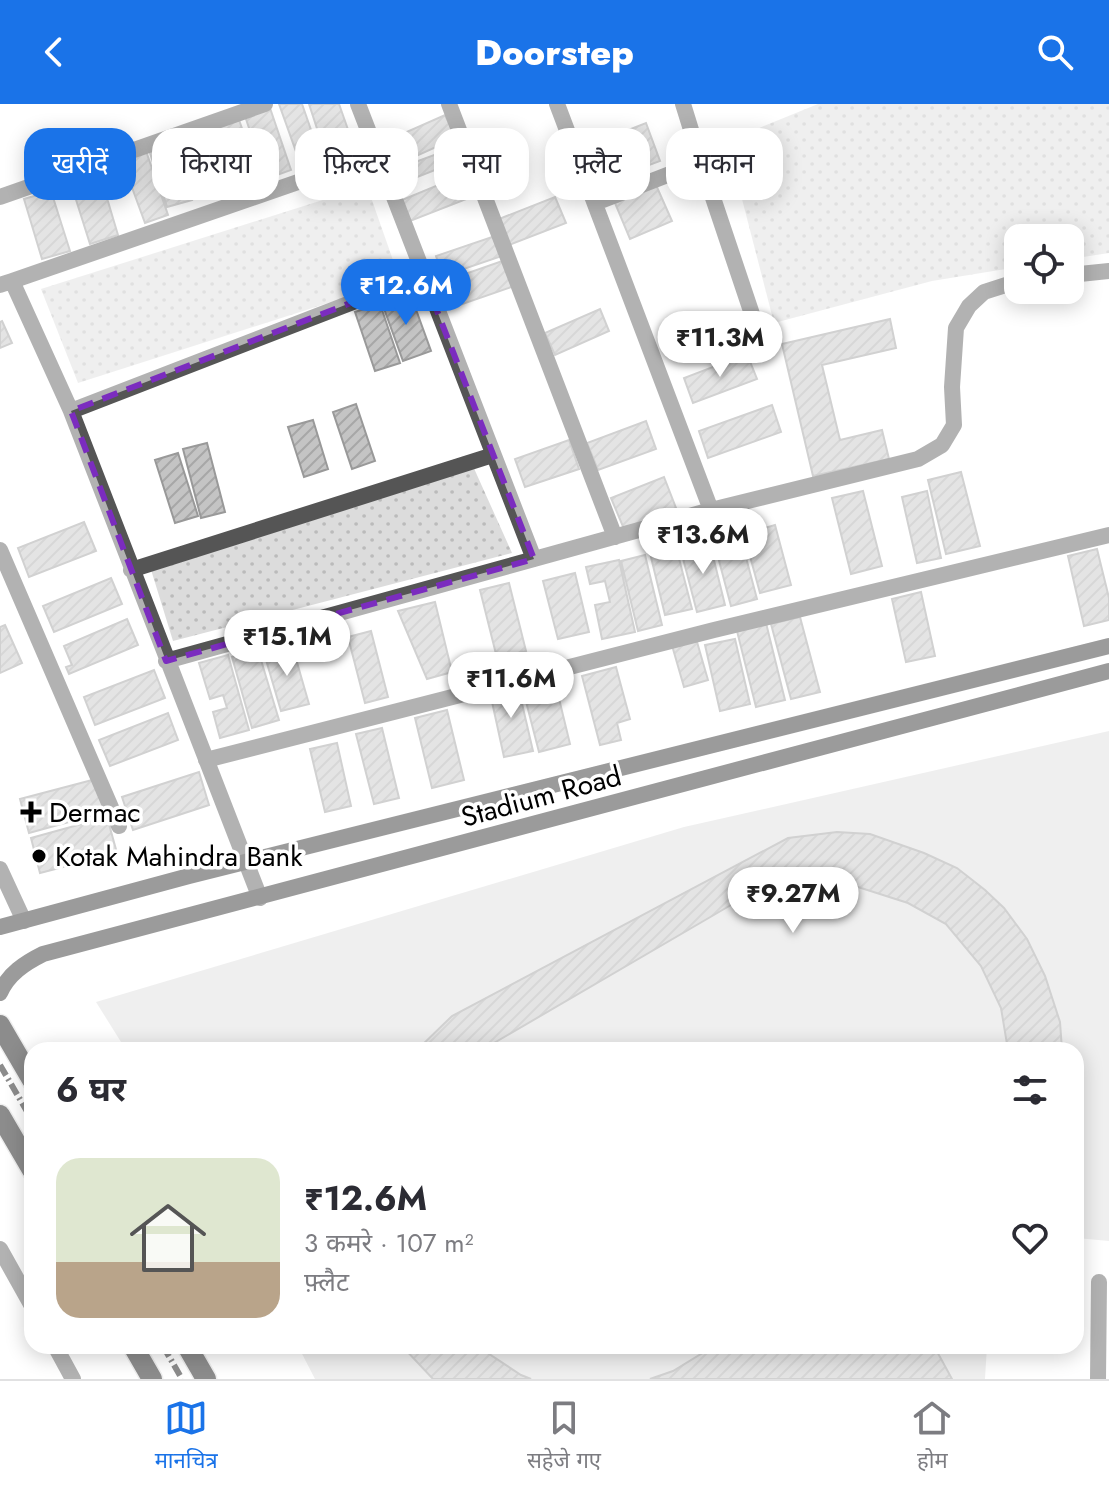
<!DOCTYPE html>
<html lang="hi">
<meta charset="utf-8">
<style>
:root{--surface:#fff;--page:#f7f7f7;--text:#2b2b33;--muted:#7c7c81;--line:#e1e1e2;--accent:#1a73e8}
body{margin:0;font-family:Jost,"Noto Sans Devanagari",sans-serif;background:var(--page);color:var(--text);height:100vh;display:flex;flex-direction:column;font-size:30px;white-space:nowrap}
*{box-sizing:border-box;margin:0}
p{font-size:26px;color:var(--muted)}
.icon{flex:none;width:44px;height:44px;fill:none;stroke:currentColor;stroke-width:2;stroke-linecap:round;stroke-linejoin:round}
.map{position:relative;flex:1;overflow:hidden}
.details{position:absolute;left:24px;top:938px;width:1060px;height:312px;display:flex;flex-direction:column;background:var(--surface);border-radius:24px;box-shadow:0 4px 20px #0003}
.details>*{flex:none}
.hud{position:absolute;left:24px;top:24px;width:1062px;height:72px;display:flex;gap:16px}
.controls{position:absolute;left:1004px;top:120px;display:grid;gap:16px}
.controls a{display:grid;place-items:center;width:80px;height:80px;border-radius:16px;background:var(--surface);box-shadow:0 4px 20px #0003;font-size:40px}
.price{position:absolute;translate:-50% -68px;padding:0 18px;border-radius:28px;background:#fff;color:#222;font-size:26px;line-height:52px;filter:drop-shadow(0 2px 4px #0008)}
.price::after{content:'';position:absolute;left:50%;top:48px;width:24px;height:18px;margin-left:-12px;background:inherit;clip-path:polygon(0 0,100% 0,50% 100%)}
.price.active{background:var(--accent);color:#fff}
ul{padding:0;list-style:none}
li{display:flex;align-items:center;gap:24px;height:200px;padding:0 32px}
li span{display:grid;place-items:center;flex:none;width:224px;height:160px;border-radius:24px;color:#555}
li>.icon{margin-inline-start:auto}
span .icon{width:96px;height:96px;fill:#fffc;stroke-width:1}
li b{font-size:34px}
h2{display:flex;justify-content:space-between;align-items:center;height:96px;padding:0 32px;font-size:34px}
.chip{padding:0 28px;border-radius:24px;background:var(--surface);box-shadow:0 4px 20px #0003;font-size:28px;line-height:72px}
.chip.active{background:var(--accent);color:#fff}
header{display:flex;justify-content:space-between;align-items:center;height:104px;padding:0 32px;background:var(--accent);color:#fff;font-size:36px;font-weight:800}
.dock{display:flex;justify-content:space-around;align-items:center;height:112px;border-top:2px solid var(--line);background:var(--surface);font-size:22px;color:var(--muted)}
.dock a{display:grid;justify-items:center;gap:4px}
.dock .active{color:var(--accent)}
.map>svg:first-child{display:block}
</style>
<header><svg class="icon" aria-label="back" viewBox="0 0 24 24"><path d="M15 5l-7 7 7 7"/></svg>Doorstep<svg class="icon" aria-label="search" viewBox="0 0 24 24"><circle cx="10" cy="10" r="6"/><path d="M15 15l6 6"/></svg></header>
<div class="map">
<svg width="1109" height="1275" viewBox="0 0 1109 1275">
<defs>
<pattern id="green-dots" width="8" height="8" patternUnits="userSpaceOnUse" patternTransform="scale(2)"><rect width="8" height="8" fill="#dcdcdc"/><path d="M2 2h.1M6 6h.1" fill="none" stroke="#bbb" stroke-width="1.8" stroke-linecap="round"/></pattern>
<pattern id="building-hatch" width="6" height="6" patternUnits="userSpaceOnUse" patternTransform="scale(2)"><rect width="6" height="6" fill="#c4c4c4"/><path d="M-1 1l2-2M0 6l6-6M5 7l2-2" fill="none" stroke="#a7a7a7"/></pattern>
</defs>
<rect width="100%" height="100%" fill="#fff"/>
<path fill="url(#green-dots)" d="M818,0H1109V149L1070,155V134H1018V163L932,177L774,219L727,37Z
M367,82L400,176L78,279L41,185Z
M468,351L512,449L173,537L148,456Z"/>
<path fill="#dcdcdc" d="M1109,627V1137L1076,1134V946H126L96,898L684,723Z
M298,1242H987L985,1275H315Z"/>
<path fill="url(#building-hatch)" stroke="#999" stroke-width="2" d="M279,0H302L319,49L299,56Z
M309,0H339L352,37L324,46Z
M270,4L291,66L266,75L245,12Z
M445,11L456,34L403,58L393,34Z
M238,13L260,76L239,83L217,20Z
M646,19L660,57L609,76L595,39Z
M206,40L222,82L196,91L181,49Z
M174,42L192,96L167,103L150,49Z
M453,44L458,57L397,81L391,67Z
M146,47L168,111L145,119L122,56Z
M460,72L469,94L410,117L402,96Z
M101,74L118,131L90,140L72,83Z
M656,81L672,117L630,135L615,99Z
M51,87L70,147L42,155L24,95Z
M555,93L566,119L509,141L499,115Z
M495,132L502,152L443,172L436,152Z
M508,155L517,181L448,205L439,179Z
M410,189L431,247L403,257L382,199Z
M380,200L400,259L375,267L355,208Z
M600,205L609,227L555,251L545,229Z
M890,215L896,244L822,261L840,336L882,326L889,355L813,372L782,240Z
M2,217L12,239L0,244V218Z
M747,250L757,275L693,299L684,274Z
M356,300L375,357L352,365L333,308Z
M772,301L781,328L708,354L699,327Z
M313,316L328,365L304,373L288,323Z
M646,317L656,345L598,366L587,339Z
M569,336L579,365L525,383L515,355Z
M207,339L225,408L201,414L183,345Z
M178,349L198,412L175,419L155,356Z
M961,368L980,442L946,450L928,376Z
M664,373L676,404L624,425L611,394Z
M863,387L882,462L851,470L832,394Z
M927,387L941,454L917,459L902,393Z
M84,418L96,447L29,473L18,444Z
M775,421L791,481L760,489L744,430Z
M739,427L757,495L731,502L713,434Z
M709,436L725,501L697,508L680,443Z
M675,439L692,505L665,511L649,445Z
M1097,445L1109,494V516L1084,522L1068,452Z
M645,451L662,521L638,527L621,457Z
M619,456L635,528L602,535L595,501L610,498L605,477L590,480L586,463Z
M575,469L589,528L558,535L543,477Z
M111,474L122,500L54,528L43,502Z
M509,479L526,547L497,554L480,486Z
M921,488L935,552L906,558L892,495Z
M435,498L452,568L427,575L398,507Z
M800,513L820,588L791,595L771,520Z
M127,515L138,541L69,570L66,563L72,561L64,542Z
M766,519L785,596L756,603L737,527Z
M5,521L22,559L0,569V523Z
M371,527L388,593L365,599L348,533Z
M695,531L708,576L684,583L671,538Z
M735,535L750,600L720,607L705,541Z
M292,541L309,600L281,607L264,549Z
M258,546L279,616L252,624L232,553Z
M228,551L249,626L220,634L213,608L227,604L223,591L210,595L199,559Z
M616,563L630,615L617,619L621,636L600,641L582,572Z
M154,566L165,594L95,621L84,593Z
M554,574L570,640L539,648L522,582Z
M517,578L533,647L504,653L489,584Z
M447,606L464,676L432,684L415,614Z
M168,609L178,636L110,662L99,636Z
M382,624L399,694L374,700L356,630Z
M337,639L351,702L325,708L310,645Z
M199,668L209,701L133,726L122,693Z
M96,675L105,708L29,729L20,695Z
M107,713L117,749L40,769L31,734Z
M837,728L870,730L924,749L957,764L985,786L1004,804L1027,835L1045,872L1060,918L1062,946H1008L1001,904L981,862L946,820L908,799L858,783L811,785L763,801L755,787L482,946H417L452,912L788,734Z
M402,1242H477L521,1271L531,1275H433Z
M714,1242H934L952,1275H650L673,1267Z"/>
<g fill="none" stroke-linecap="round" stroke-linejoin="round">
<g stroke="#dbdbdb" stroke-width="23">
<path id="primary" d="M0,921L32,976
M0,1011L32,1066
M133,1242L152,1275
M187,1242L206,1275"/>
</g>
<path stroke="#555" stroke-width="16" d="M358,0L534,455
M449,0L615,433
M557,0L711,406
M701,58L758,228
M0,93L265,0
M595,99L701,58L683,0
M1070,171L1109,167
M12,177L376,51
M0,181L12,177L71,307L260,794
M71,307L423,171
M0,446L119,722
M131,466L493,351
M166,557L711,406L918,355L942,341L954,321L952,283L956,224L969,202L984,188L1018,177
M206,656L714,526L1109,431
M0,765L24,817
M0,1145L32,1202
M55,1242L73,1275
M1098,1275L1099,1178"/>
<path stroke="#222" stroke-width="16" d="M0,823L189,772L1109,542
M0,889C8,870 25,859 43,850L1109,567"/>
<use href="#primary" stroke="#000" stroke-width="20"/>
<path stroke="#000" stroke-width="6" stroke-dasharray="12 4 2 4" stroke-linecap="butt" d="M0,919L32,974
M0,961L32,1016
M163,1242L182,1275
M188,1242L207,1275"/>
</g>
<path d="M0 0H1109V1275H0ZM423,171L534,455L166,557L71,307Z" fill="#fff" fill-opacity=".55" fill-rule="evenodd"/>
<path fill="none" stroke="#7b2cbf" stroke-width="6" stroke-dasharray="16 10" stroke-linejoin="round" d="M423,171L534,455L166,557L71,307Z"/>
<g fill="#000" stroke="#fff" stroke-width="3">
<path d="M27 696h8v8h8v8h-8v8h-8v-8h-8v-8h8z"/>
<circle cx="39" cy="752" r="8"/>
</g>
<g text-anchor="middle" stroke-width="7" stroke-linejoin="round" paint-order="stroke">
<g font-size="28" fill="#000" stroke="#fff">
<text transform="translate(541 692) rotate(-15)" y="10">Stadium Road</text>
</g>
<g font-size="28" fill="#000" stroke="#fff" text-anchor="start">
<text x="49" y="718">Dermac</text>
<text x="55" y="762">Kotak Mahindra Bank</text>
</g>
</g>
</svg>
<div class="controls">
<a><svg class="icon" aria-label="locate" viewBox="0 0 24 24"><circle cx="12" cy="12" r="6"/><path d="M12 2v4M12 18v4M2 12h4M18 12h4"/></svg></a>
</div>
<b class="price active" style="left:406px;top:223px">₹12.6M</b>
<b class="price" style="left:720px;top:275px">₹11.3M</b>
<b class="price" style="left:703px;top:472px">₹13.6M</b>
<b class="price" style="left:287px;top:574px">₹15.1M</b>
<b class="price" style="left:511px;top:616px">₹11.6M</b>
<b class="price" style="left:793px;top:831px">₹9.27M</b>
<div class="hud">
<a class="chip active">खरीदें</a>
<a class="chip">किराया</a>
<a class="chip">फ़िल्टर</a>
<a class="chip">नया</a>
<a class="chip">फ़्लैट</a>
<a class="chip">मकान</a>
</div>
<section class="details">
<h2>6 घर<svg class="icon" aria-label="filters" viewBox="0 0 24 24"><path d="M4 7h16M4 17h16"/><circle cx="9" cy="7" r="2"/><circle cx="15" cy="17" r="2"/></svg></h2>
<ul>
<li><span style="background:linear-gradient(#dfe7d0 65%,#b9a48a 0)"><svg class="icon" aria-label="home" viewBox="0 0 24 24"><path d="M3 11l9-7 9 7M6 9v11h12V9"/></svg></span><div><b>₹12.6M</b><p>3 कमरे · 107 m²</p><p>फ़्लैट</p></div><svg class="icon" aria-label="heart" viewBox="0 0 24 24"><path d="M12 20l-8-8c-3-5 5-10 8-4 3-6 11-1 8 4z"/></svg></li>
</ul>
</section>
</div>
<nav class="dock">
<a class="active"><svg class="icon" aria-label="map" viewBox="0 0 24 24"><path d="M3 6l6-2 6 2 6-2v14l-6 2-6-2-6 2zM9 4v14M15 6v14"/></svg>मानचित्र</a>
<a><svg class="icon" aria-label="saved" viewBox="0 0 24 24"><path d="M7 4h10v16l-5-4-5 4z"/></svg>सहेजे गए</a>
<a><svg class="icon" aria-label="home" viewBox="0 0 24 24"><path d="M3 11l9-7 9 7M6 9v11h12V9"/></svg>होम</a>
</nav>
